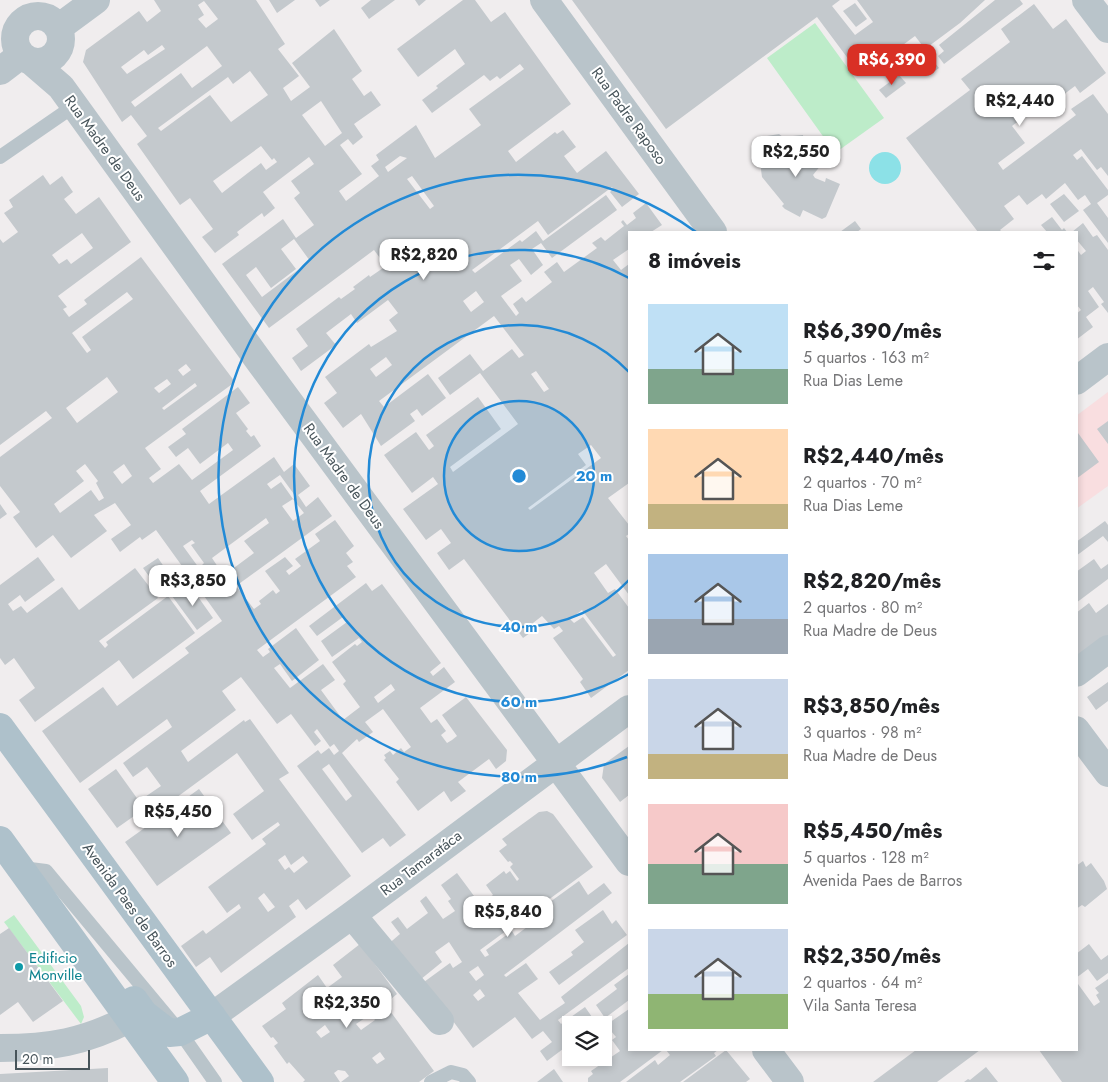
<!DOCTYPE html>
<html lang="pt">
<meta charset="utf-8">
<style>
:root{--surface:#fff;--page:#f6f6f6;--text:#202124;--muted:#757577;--accent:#d93025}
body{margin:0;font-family:Jost,sans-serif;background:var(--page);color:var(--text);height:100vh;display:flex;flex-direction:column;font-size:19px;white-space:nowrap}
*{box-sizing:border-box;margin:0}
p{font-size:16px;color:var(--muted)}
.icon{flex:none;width:28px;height:28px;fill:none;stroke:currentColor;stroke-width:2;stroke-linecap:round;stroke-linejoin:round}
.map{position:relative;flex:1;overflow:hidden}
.panel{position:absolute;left:628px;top:231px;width:450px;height:820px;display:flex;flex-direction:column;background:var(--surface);border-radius:0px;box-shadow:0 2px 8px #0003}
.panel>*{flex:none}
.tools{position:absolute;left:562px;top:1016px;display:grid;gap:10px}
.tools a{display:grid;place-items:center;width:50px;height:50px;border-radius:0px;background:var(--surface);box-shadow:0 2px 8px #0003;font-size:25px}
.scale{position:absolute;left:15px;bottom:12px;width:75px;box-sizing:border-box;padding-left:5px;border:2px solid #47545a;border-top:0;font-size:14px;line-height:18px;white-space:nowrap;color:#47545a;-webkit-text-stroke:4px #fff;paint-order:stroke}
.price{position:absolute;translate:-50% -42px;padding:0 11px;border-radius:10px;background:#fff;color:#222;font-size:16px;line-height:32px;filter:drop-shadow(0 1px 2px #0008)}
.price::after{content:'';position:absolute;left:50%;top:30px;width:15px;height:11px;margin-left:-8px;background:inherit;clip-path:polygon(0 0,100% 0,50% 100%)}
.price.selected{background:var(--accent);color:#fff}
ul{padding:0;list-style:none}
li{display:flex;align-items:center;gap:15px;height:125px;padding:0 20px}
li span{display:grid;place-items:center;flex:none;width:140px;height:100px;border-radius:0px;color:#555}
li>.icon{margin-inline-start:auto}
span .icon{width:60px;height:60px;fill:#fffc;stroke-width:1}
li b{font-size:21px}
h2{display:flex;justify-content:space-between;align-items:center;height:60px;padding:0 20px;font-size:21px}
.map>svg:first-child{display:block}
</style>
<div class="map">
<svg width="1108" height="1082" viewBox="0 0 1108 1082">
<rect width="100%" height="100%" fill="#f0edee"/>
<path fill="#f9dee0" d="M1108,392V486L1076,509V416Z"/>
<path fill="#bdecc9" d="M815,23L884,118L835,153L767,58Z
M14,915L81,1006L84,1017L81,1024L4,922Z"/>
<path fill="#8ce1e7" d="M869 168a16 16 0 1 1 32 0a16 16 0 1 1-32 0Z"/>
<path fill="#c4c9cd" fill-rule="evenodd" d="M154,0H256L285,44L278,49L299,76L283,88L291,101L310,87L292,63L334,29L362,71L352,79L364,96L371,91L381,105L354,124L363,137L353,145L348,139L340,145L362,174L339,191L346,201L379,176L371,166L379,160L376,155L416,125L435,158L481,125L469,109L524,69L520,64L500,79L497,76L490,81L484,75L432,113L422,100L438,88L436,86L465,64L455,49L418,77L397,49L463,0H475L491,22L505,12L571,104L508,151L516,162L555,132L557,134L563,130L576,147L564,156L577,173L606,151L639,194L622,207L610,192L613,189L612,187L548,235L538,221L472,270L475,273L520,240L522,242L536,231L543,241L606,195L617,210L552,258L541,243L532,249L543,265L531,275L519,259L510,265L522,281L501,296L516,316L519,313L513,304L522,297L526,302L552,282L544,272L557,262L564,272L597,248L592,243L601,237L605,241L624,226L621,222L623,220L627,225L636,218L633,213L646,203L662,225L651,232H629V249L613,260L621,270L629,264V483L608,498L629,525V534L626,536L629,540V595L606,564L594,573L608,593L615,589L629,608V670L591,698L580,682L583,679L553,638L563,631L559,626L554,629L542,616L533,623L537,628L523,638L464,559L449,570L437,553L451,543L441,529L426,540L403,509L438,484L433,477L412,493L384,455L416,432L429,450L434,446L426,435L478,397L501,429L450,467L453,472L518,424L480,373L450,395L438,378L470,354L483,371L512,349L519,358L524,355L494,316L379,401L384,407L428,374L446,398L422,416L417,409L410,414L415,421L381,446L361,414L343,428L324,403L337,393L325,377L369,344L371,347L397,331L389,320L398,313L388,300L357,323L351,314L326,333L336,345L301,371L292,358L308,346L296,329L339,297L341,299L355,289L353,287L369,275L370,277L386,266L374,250L269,328L222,264L283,219L296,238L314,225L294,198L300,193L291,181L314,164L309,157L263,192L275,208L264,217L262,213L237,232L239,235L215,253L202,237L213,229L190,198L180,205L137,144L147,136L131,115L122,122L83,62L86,50L139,11L147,22L161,11ZM204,1L218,19L206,28L198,19L204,15L198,5ZM162,45L165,49L127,74L121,67L144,50L148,55ZM207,46L222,66L192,88L181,73L135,107L131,102ZM250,71L268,95L231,122L210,95L161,131L158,128L228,77L233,84ZM321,101L342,133L325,146L302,115ZM261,146L272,160L274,158L277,162L266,170L261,163L222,193L213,181ZM400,156L407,158L388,172L385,167ZM412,176L434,206L430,209L407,179ZM294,239L310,261L262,297L246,275L256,267L271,288L296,269L281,249ZM476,291L484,302L471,312L463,301ZM386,357L392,365L376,377L370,369ZM536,371L549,389L544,392L531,374ZM591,445L601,458L530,510L528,508L586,465L578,454ZM582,610L616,655L613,657L583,617L574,623L570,619Z
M269,0H295L277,13Z
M315,0H330L320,7Z
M371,0H395L369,19L361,8Z
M415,0H426L419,6Z
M572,0H840L832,6L855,35L873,22L857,0H985L960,23L925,49L915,36L861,76L817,17L666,129Z
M995,0H1020L1023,4L944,64L938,56L944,51L939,45Z
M855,3L867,19L856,27L843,11Z
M1034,4L1053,29L1066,19L1106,73L1080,93L1075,86L1055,101L1053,98L1038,110L1029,101L1035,109L1012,126L1025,143L998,163L1003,170L1076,115L1071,109L1093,94L1108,114V176L1101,167L1097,170L1081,149L1073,155L1077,160L1082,156L1108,190V195L1097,203L1108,218V243L1083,210L1091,204L1085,195L1078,200L1065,183L1046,199L1042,194L1027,205L1019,195L1004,206L1014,219L1000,230L1002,232H978L906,138L970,90L961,79L1010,42L1001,29Z
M929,56L939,68L928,76L919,63Z
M899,75L906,83L886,98L879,90Z
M779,134L783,137L803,135L804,148L800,150L801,160L806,158L808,161L811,158L817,159L821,165L813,175L815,178L825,182L826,178L840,184L826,217L822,219L803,210L800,217L785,209L782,206L784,204L762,177L760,162H767L766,139L767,136Z
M43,175L50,185L62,176L73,192L64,199L76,214L99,197L131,242L58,296L67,307L63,309L69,317L87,304L84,300L141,257L235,382L145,448L161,469L149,478L153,483L179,464L192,480L233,450L228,443L200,464L188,448L176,457L168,447L186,434L182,429L238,387L250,403L236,413L248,429L246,431L251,437L254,435L261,446L200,491L209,504L274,457L284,472L294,464L310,486L298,495L306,507L318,497L332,516L236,586L254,609L261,604L259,601L273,590L276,594L280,591L265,571L285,557L293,566L286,571L289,575L301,566L295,559L320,541L315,534L335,520L354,546L346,553L353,562L347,566L356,577L257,650L263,657L270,652L268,649L296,628L319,660L292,681L280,664L274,668L290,688L323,664L335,680L321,690L343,720L360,707L343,684L346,681L332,662L355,644L357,646L362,642L359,638L332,657L321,641L347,622L343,617L317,636L309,626L366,583L372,591L382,584L441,663L430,672L433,676L444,667L455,682L420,708L431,723L437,719L446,731L441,735L447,743L452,740L457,736L442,715L466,697L507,750L506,761L496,769L489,759L458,782L466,791L451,802L444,791L418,811L396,782L399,779L384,760L386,758L384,755L390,751L393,755L401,748L404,752L411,747L383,709L365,722L373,732L359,742L357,739L342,753L406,835L390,847L383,838L362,853L297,766L318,750L321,754L329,748L334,755L339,751L334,744L330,747L317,729L314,732L321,741L315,746L291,714L277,724L241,677L222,691L236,710L181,751L188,762L244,720L245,722L250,719L289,773L279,779L351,876L306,910L298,899L289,906L296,917L221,973L210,957L196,967L181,946L203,930L206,934L241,908L239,904L227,913L208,887L266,844L262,839L280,825L278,822L252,840L233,814L264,791L237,753L150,817L144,809L117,828L88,789L116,769L139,801L161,786L147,767L133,777L123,763L172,727L167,719L80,783L42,731L103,687L117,706L189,653L185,648L222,621L199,589L217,576L219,579L254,553L244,541L269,523L266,518L212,558L218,567L195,584L156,530L142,540L140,537L120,552L111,539L131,525L115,503L94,515L107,531L71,558L53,535L36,548L13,517L20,512L0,486V457L52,418L46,411L0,445V239L3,243L18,232L4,213L13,207L9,200ZM82,233L93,248L71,264L67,259L59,264L52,255ZM127,292L133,299L82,337L91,350L87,353L72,333ZM186,364L191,370L183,376L178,370ZM107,377L118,392L77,423L66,408ZM167,379L171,384L159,393L154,388ZM195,383L197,386L164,410L162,408ZM85,464L98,481L96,483L104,498L99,501L91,490L60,513L54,504L84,481L76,471ZM124,464L132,476L122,484L113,472ZM280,475L296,497L293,499L281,482L271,489L267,484ZM293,499L304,513L293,521L282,506ZM192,540L195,543L191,545L204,563L199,568L183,546ZM391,684L395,690L378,703L374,697ZM329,764L352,796L346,801L322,769ZM285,855L291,865L303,856L308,862L294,873L289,867L285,870L278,860ZM264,893L275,907L268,912L258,898Z
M1064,194L1079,211L1064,222L1050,204Z
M1052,217L1062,230L1064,228L1067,232H1047L1041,225Z
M855,221L861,229L857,232H840Z
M1083,223L1093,237L1097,235L1108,250V313L1101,304L1104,302L1093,287L1088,291L1099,307L1086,317L1093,327L1076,340V314L1081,310L1076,304V248L1081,255L1086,251L1076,239V232H1072Z
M1108,421V444L1097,429Z
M1078,433L1099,462L1076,479V435Z
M0,504L7,514L0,519Z
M1105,521L1108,525V542L1103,536L1076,556V542Z
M38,557L55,580L25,602L20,595L8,604L13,611L21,606L27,613L62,587L79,610L135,568L158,598L99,641L105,648L108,645L106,642L168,596L195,633L133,679L119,660L35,722L19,700L35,688L14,658L5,665L0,658V585Z
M158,558L173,580L159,590L143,568Z
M1094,559L1101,569L1108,564V579L1076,603V572Z
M189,584L213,618L197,630L172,596Z
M1089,603L1096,613L1108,604V646L1076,669V613Z
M1108,682V701L1096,710L1087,697Z
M629,746V795L620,802L602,778L604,764Z
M199,789L231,833L157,886L125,842Z
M547,811L553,814L593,867L480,950L485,957L489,955L486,950L512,931L515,936L547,912L543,907L579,881L588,895L604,883L612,893L504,975L506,977L526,963L538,979L518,993L540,1020L565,1003L561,997L629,943V968L558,1020L561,1024L585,1007L597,1024L571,1025V1043L547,1061L540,1051L552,1042L543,1031L532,1039L515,1017L473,1048L424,982L450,963L453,968L462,962L449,942L435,952L442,962L415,984L386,946L400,934L391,922L398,917L407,929L428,913L420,901L426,896L443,919L455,911L448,901L451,899L441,885L457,873L480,904L493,895L486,885L504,871L506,874L510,871L517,881L519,879L510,867L513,864L510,861L508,862L499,851L507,845L502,839L539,812ZM531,900L532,902L516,917L513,913ZM478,966L484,975L476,981L469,972ZM480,989L485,996L478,1001L473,995Z
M1083,861L1086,867L1091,863L1104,881L1107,889L1085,907L1082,905L1076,909V866Z
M603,910L612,924L616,920L627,935L559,985L549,972L573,955L571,952L584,942L575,930Z
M9,928L63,1001L33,1022L18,1002L0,1015V934Z
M360,944L397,994L391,999L385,990L368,1003L374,1011L385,1004L434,1071L419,1082H341L349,1076L345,1071L338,1070L334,1073L340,1082H303L305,1080L289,1062L287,1064L274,1046L278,1043L273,1037L271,1038L262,1026L286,1009L282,1003L318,975L327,988L342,977L333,965ZM363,1005L367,1011L360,1015L356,1010ZM371,1014L375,1020L361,1030L356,1024ZM325,1025L330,1032L321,1038L316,1032ZM380,1052L385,1059L377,1064L372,1058Z
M1089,944L1101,960L1108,955V973L1097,981L1088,969L1076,978V954Z
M629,974V1000L605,1018L596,1005L617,989L614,985Z
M1108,979V1082H1062L1039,1050H1076V985L1078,984L1094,1006L1100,1002L1096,995L1099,993L1095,988Z
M629,1009V1050H663L620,1082H588V1078L593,1074L591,1071L620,1051L612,1040L616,1037L606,1025Z
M666,1050H718L714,1053L716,1056L680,1082H626L655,1060L658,1065L670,1055Z
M726,1050L750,1079L746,1082H683Z
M916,1050H980L937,1082H873Z
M986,1067L998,1082H964L968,1079L970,1080Z
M108,1068V1082H0V1074Z
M554,1069L563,1082H537Z"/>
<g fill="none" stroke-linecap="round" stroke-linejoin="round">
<path stroke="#b9c4ca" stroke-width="14" d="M0,157L74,106
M22,868L46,871L180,1032L215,1082
M431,1082L451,1072L463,1075L469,1082"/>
<path stroke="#b9c4ca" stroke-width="28" d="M544,0L713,232
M1086,0L1108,29
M15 39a23 23 0 1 1 46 0a23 23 0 1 1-46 0Z
M58,28L96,0
M32,62L61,87L259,361L629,862
M0,71L21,55
M1076,381L1108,357
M1076,673L1108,649
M1076,730L1108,773
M352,915L440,1021
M212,1016L352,915L629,709
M0,1048C51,1048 84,1042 129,1019
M766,1050L790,1082"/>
<path stroke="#aec1cb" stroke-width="28" d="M0,727L260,1082
M0,840L175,1082
M134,1000L144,1014L169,1033L180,1032L212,1016"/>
</g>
<circle cx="519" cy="476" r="75" fill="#228ad6" fill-opacity=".12"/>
<g fill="none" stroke="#228ad6" stroke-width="2.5">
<circle cx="519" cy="476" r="75"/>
<path d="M629 580A151 151 0 1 1 629 372"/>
<path d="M629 674A226 226 0 1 1 629 278"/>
<path d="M627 757A301 301 0 1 1 696 232"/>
</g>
<circle fill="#0f9aa8" stroke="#fff" stroke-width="2" cx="19" cy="967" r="5"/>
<g text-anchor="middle" stroke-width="4" stroke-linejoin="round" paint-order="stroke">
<g font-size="15" fill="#47545a" stroke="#fff">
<text transform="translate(629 116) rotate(54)" y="5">Rua Padre Raposo</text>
<text transform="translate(105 148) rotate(54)" y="5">Rua Madre de Deus</text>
<text transform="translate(344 476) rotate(54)" y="5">Rua Madre de Deus</text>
<text transform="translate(421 863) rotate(-37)" y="5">Rua Tamaratáca</text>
<text transform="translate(130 905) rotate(54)" y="5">Avenida Paes de Barros</text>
</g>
<g font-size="15" fill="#0d838f" stroke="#fff" text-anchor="start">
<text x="29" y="963">Edificio<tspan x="29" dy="17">Monville</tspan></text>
</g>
</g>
<circle cx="519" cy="476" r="8" fill="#228ad6" stroke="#fff" stroke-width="2.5"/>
<g font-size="15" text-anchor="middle" font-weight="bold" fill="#228ad6" stroke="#fff" stroke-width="4" stroke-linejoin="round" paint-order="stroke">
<text x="594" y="481">20 m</text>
<text x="519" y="632">40 m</text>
<text x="519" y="707">60 m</text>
<text x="519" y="782">80 m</text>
</g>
</svg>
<div class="tools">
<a><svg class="icon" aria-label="layers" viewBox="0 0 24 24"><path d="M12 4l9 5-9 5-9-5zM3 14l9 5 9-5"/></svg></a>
</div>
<div class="scale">20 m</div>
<b class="price selected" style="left:892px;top:86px">R$6,390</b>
<b class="price" style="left:1020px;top:127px">R$2,440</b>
<b class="price" style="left:796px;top:178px">R$2,550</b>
<b class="price" style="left:424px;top:281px">R$2,820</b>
<b class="price" style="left:193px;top:607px">R$3,850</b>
<b class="price" style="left:178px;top:838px">R$5,450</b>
<b class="price" style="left:508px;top:938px">R$5,840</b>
<b class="price" style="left:347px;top:1029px">R$2,350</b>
<section class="panel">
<h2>8 imóveis<svg class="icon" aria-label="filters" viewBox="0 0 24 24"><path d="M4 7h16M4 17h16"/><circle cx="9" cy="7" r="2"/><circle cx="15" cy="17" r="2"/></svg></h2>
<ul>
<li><span style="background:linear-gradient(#bfe0f5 65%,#7fa58c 0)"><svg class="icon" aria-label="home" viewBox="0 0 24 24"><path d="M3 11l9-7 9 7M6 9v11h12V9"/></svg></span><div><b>R$6,390/mês</b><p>5 quartos · 163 m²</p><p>Rua Dias Leme</p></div></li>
<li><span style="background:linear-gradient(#ffd9b3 75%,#c2b280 0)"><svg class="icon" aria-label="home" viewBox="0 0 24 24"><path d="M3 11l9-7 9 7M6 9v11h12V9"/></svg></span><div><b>R$2,440/mês</b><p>2 quartos · 70 m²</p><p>Rua Dias Leme</p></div></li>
<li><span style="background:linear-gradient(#a9c7e8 65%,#9aa5b1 0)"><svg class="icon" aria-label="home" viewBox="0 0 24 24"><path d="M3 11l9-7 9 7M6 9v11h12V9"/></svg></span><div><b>R$2,820/mês</b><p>2 quartos · 80 m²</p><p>Rua Madre de Deus</p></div></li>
<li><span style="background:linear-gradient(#c9d6e8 75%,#c2b280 0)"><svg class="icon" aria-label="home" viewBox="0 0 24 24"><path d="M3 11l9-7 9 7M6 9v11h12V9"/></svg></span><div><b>R$3,850/mês</b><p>3 quartos · 98 m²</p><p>Rua Madre de Deus</p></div></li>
<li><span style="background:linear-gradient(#f6c9c9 60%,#7fa58c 0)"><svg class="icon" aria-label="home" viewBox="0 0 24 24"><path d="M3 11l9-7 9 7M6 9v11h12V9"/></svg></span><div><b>R$5,450/mês</b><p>5 quartos · 128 m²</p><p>Avenida Paes de Barros</p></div></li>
<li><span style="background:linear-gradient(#c9d6e8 65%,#8fb573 0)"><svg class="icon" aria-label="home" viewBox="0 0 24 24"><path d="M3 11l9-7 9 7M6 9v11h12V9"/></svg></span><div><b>R$2,350/mês</b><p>2 quartos · 64 m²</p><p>Vila Santa Teresa</p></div></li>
</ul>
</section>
</div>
